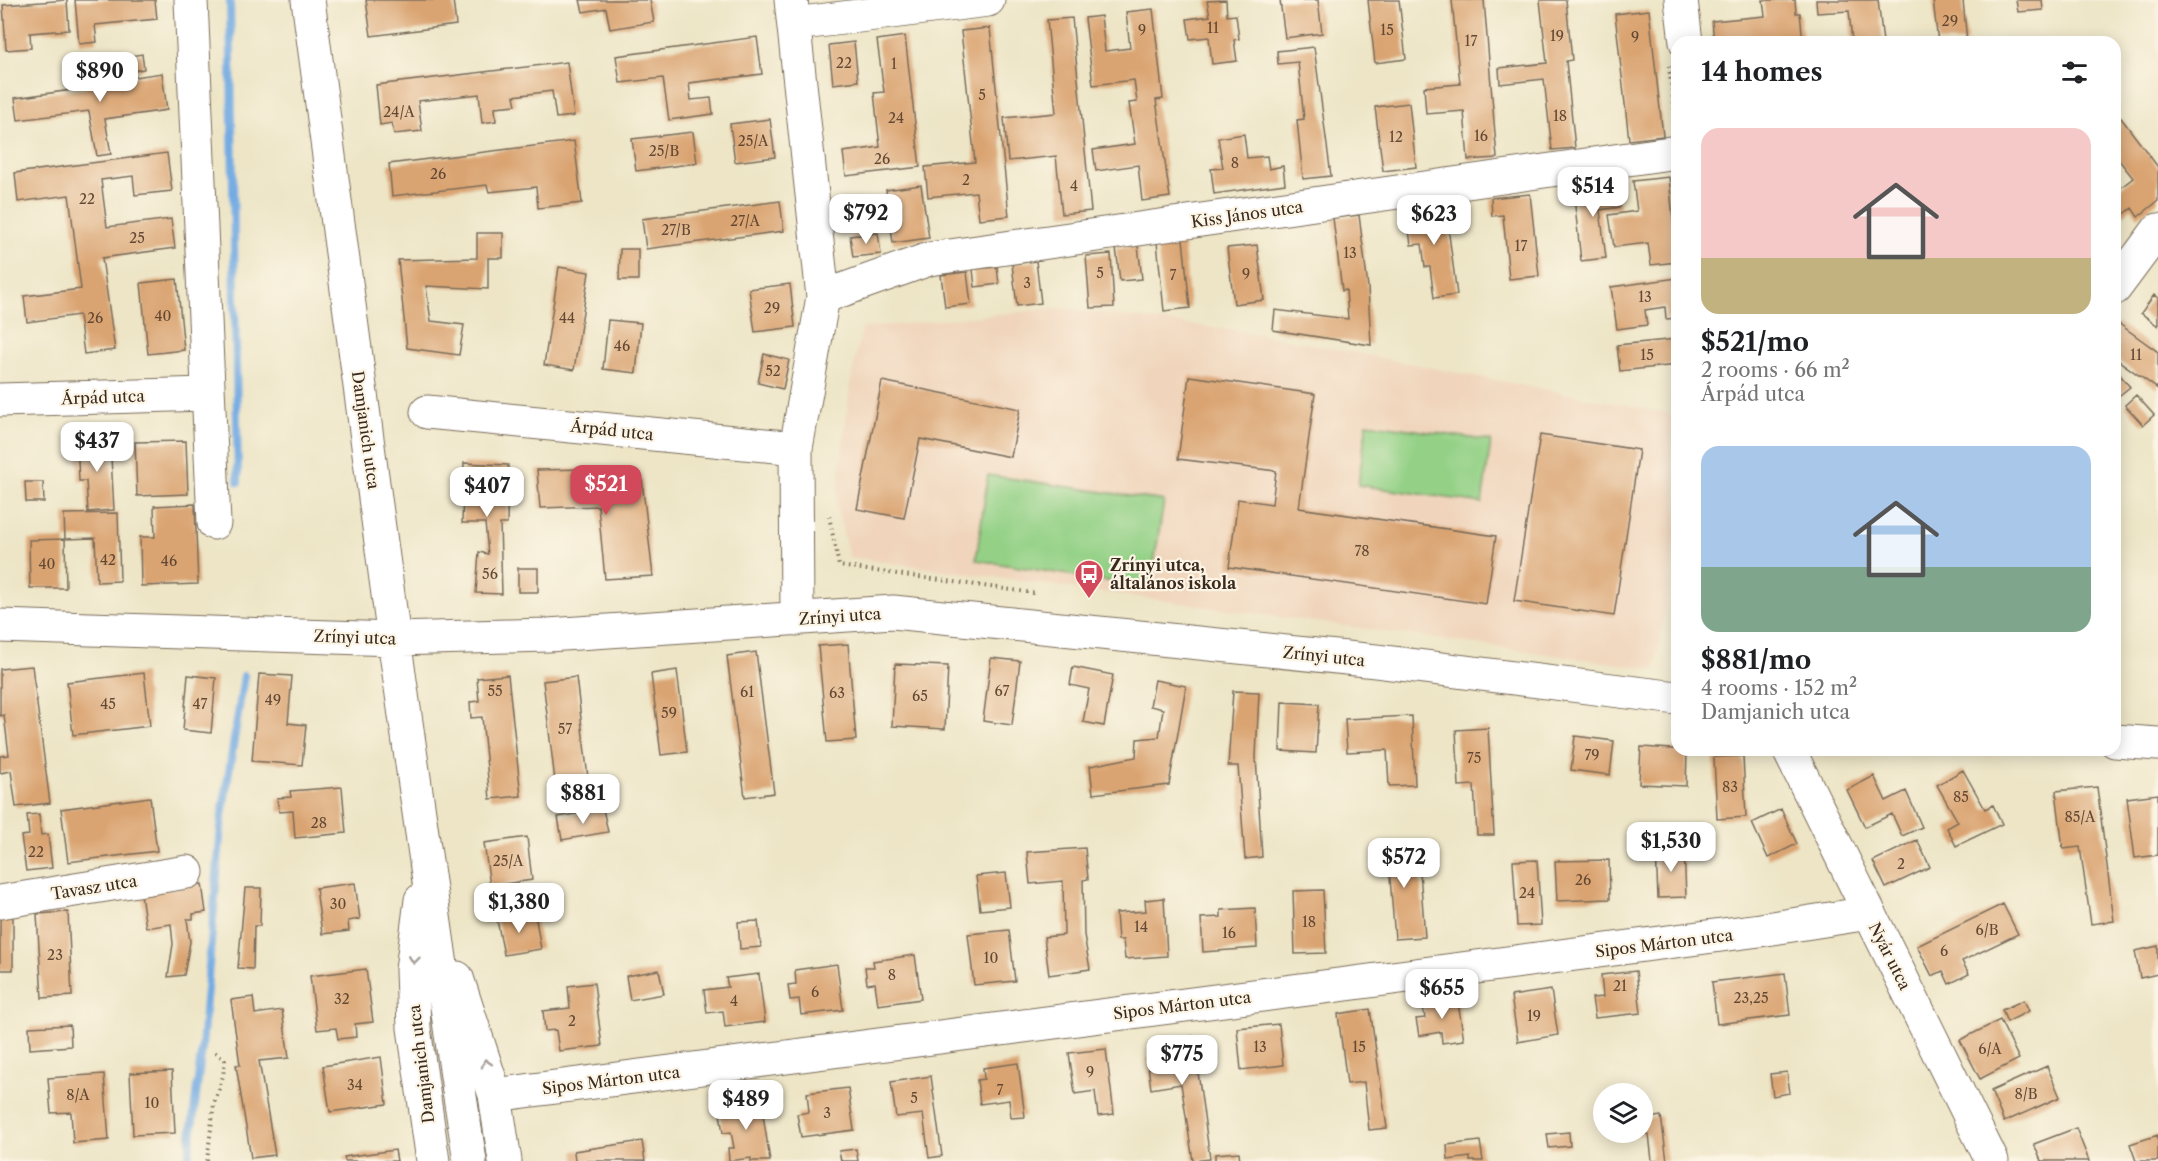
<!DOCTYPE html>
<meta charset="utf-8">
<style>
:root{--surface:#fff;--page:#f2f2f2;--text:#202124;--muted:#757577;--accent:#d1495b}
body{margin:0;font-family:"Libre Caslon Text",serif;background:var(--page);color:var(--text);height:100vh;display:flex;flex-direction:column;font-size:22px;white-space:nowrap}
*{box-sizing:border-box;margin:0}
p{font-size:20px;color:var(--muted)}
.icon{flex:none;width:33px;height:33px;fill:none;stroke:currentColor;stroke-width:2;stroke-linecap:round;stroke-linejoin:round}
.map{position:relative;flex:1;overflow:hidden}
.details{position:absolute;left:1671px;top:36px;width:450px;height:720px;display:flex;flex-direction:column;background:var(--surface);border-radius:18px;box-shadow:0 3px 15px #0003}
.details>*{flex:none}
.tools{position:absolute;left:1593px;top:1083px;display:grid;gap:12px}
.tools a{display:grid;place-items:center;width:60px;height:60px;border-radius:50%;background:var(--surface);box-shadow:0 3px 15px #0003;font-size:30px}
.price{position:absolute;translate:-50% -51px;padding:0 14px;border-radius:12px;background:#fff;color:#222;font-size:20px;line-height:39px;filter:drop-shadow(0 2px 3px #0008)}
.price::after{content:'';position:absolute;left:50%;top:36px;width:18px;height:14px;margin-left:-9px;background:inherit;clip-path:polygon(0 0,100% 0,50% 100%)}
.price.selected{background:var(--accent);color:#fff}
ul{padding:0;list-style:none}
li{display:grid;align-content:center;gap:12px;height:318px;padding:0 30px}
li span{display:grid;place-items:center;height:186px;border-radius:18px;color:#555}
li>.icon{margin-inline-start:auto}
span .icon{width:108px;height:108px;fill:#fffc;stroke-width:1}
li b{font-size:26px}
h2{display:flex;justify-content:space-between;align-items:center;height:72px;padding:0 30px;font-size:26px}
.map>svg:first-child{display:block}
</style>
<div class="map">
<svg width="2158" height="1161" viewBox="0 0 2158 1161">
<rect width="100%" height="100%" fill="#fcf5e5"/>
<filter id="ink" filterUnits="userSpaceOnUse"><feTurbulence type="fractalNoise" baseFrequency=".0167" numOctaves="2"/><feDisplacementMap in="SourceGraphic" scale="12" xChannelSelector="R" yChannelSelector="G"/><feConvolveMatrix kernelMatrix="1 2 1 2 8 2 1 2 1" color-interpolation-filters="sRGB"/></filter>
<filter id="wash" filterUnits="userSpaceOnUse"><feTurbulence type="fractalNoise" baseFrequency=".008" numOctaves="4" result="noise"/><feDisplacementMap in="SourceGraphic" scale="24" xChannelSelector="R" yChannelSelector="G"/><feGaussianBlur stdDeviation="1.35" result="paint"/><feColorMatrix in="noise" values="0 0 0 0 0 0 0 0 0 0 0 0 0 0 0 0 0 1.4 0 .05"/><feComposite in="paint" operator="in"/></filter>
<g filter="url(#wash)">
<rect width="100%" height="100%" fill="#ede5c6"/>
<path fill="#f0d5bc" d="M1059,308L1246,332L1677,415V532L1655,669L849,557L836,505L850,385L862,328Z"/>
<path fill="#94d187" stroke="#687e52" stroke-width="1.5" d="M1367,423L1491,441L1482,503L1358,485Z
M988,475L1164,501L1150,588L976,560Z"/>
<g fill="none" stroke-linecap="round" stroke-linejoin="round">
<path stroke="#73abe2" stroke-width="8" d="M230,0L238,482
M188,1161L202,1047L222,816L244,676"/>
</g>
<g id="blocks">
<path fill="#daa472" d="M67,0L69,30L30,33L31,48L6,50L3,5Z
M75,0H155L157,19L95,25L97,42L79,44Z
M366,0H453L456,25L371,36Z
M580,0H650L654,22L610,29L606,8L583,12Z
M1226,0L1227,16L1236,15L1239,39L1234,40L1237,61L1212,64L1209,37L1190,39L1187,19L1210,16L1207,1Z
M1280,0H1318L1322,33L1285,38Z
M1368,0H1399L1406,59L1375,63Z
M1452,0H1484L1497,158L1468,160L1464,111L1426,114L1424,87L1460,84Z
M1540,0H1566L1572,60L1566,61L1575,148L1552,150L1544,79L1500,84L1499,68L1547,63Z
M1763,0H1795L1796,13H1800L1803,42H1790V39L1714,42L1712,21L1765,16Z
M1816,0H1878L1883,42H1852L1849,11L1817,13Z
M1933,0H1963L1967,42H1938Z
M2016,0H2042L2043,10L2018,12Z
M1153,9L1163,99L1156,100L1170,197L1142,201L1138,165L1096,171L1093,150L1135,144L1129,103L1137,102L1134,80L1093,85L1085,18L1101,16L1105,51L1130,48L1126,12Z
M1649,10L1663,136L1629,140L1615,14Z
M1072,18L1091,211L1062,214L1056,156L1008,161L1004,118L1056,113L1047,20Z
M990,28L1009,216L979,219L976,192L928,197L925,167L975,162L961,31Z
M905,36L920,167L846,176L843,152L880,147L874,93L884,92L877,40Z
M757,37L762,74L689,83L691,100L711,98L713,114L669,120L663,78L620,83L616,56Z
M854,42L858,81L833,84L829,45Z
M1314,47L1331,176L1303,179L1297,120L1304,119L1298,62L1278,64L1277,51Z
M142,54L144,69L102,77L99,61Z
M567,62L574,116L556,118L552,91L514,96L516,105L495,107L496,121L482,123L479,94L418,101L422,131L394,134L392,123L380,125L376,85Z
M162,73L167,110L105,119L111,154L97,156L89,111L18,120L15,98L86,88L85,84Z
M1409,103L1416,167L1383,171L1375,107Z
M2121,118L2158,167V201L2138,217L2132,208L2123,215L2115,203V192L2133,178L2115,155V122Z
M770,119L775,157L735,162L730,124Z
M693,132L697,163L636,171L632,139Z
M1244,134L1247,158L1267,156L1269,169L1283,166L1285,184L1214,194L1211,169L1223,168L1218,138Z
M574,141L582,203L538,208L536,187L489,192L487,185L392,196L389,164Z
M167,153L172,191L135,195L133,176L101,180L107,227L171,219L175,248L102,258L115,350L84,354L79,315L27,322L24,296L81,289L69,195L18,202L15,173Z
M1669,177L1677,262L1651,265L1648,243L1614,247L1609,215L1637,211L1633,181Z
M1616,183L1620,207L1600,210L1606,258L1581,261L1573,188Z
M921,185L929,238L893,243L886,190Z
M1530,194L1539,276L1509,279L1503,215L1492,216L1491,198Z
M780,201L784,231L646,249L642,219Z
M1445,204L1457,295L1434,298L1430,267H1425L1422,244L1411,245L1406,209Z
M1359,215L1368,287L1371,345L1273,330L1275,310L1348,319L1346,290L1342,291L1333,218Z
M477,233H503V258H488V289L426,286L431,321L464,325L459,355L407,348L398,260L477,258Z
M878,233L881,254L853,257L850,236Z
M1183,239L1190,308L1164,311L1157,242Z
M1257,245L1264,300L1234,304L1227,248Z
M1138,246L1142,279L1120,281L1116,248Z
M620,249H638V280H619Z
M1111,254L1114,307L1090,308L1086,256Z
M1036,261L1041,303L1017,306L1012,264Z
M559,267L589,272L574,370L544,365Z
M997,267L999,284L975,287L973,269Z
M967,272L971,304L945,307L941,275Z
M1677,278V318L1666,319L1665,307L1645,310L1647,325L1617,329L1611,287Z
M177,279L184,350L148,354L141,283Z
M790,284L795,327L755,332L749,289Z
M2154,295L2158,298V326L2141,313Z
M608,320L641,323L636,373L603,369Z
M2118,323L2158,352V389L2115,358V326Z
M1677,339V365L1620,371L1617,345Z
M764,354L789,360L783,389L758,383Z
M2115,369L2130,387L2115,399Z
M1189,376L1315,394L1299,508L1496,536L1486,604L1229,567L1238,499L1272,504L1276,471L1178,459Z
M882,381L1020,409L1011,457L920,439L904,518L857,509Z
M2136,395L2154,415L2143,425L2125,405Z
M1540,435L1639,450L1614,616L1514,601Z
M110,439L114,510L88,512L86,481H79L77,440Z
M186,441L188,494L137,496L135,442Z
M464,463L508,465L507,524H500L502,594L476,593L479,552L488,554L485,523H462Z
M587,469L609,481L642,480L653,576L605,579L598,506L540,508L537,470Z
M25,482H43L44,502H26Z
M195,504L198,584L141,586L140,537H155L154,506Z
M118,513L120,581L97,582L95,538L65,539L64,514Z
M65,539L66,588H30L29,540Z
M518,568H538V592H518Z
M848,644L856,740L827,742L818,646Z
M756,652L774,793L745,797L727,656Z
M991,658L1020,661L1012,725L983,721Z
M895,664L948,666L945,729L892,726Z
M32,666L50,803L16,807L11,771L0,773V756L9,755L4,715L0,716V669Z
M1073,667L1113,675L1104,726L1083,722L1089,689L1070,685Z
M677,670L687,752L661,755L651,674Z
M144,673L150,726L73,735L67,682Z
M259,674L292,676L288,723L306,725L302,765L252,761Z
M188,675L216,678L211,733L183,730Z
M508,675L521,796L490,799L482,717L471,718L470,702L479,701L477,678Z
M576,677L588,778L555,781L543,681Z
M1155,680L1186,686L1169,785L1093,794L1090,766L1136,757L1137,739L1159,737L1163,709L1150,706Z
M1233,691L1259,692L1256,757L1262,857L1245,859L1238,766H1228Z
M1282,702L1319,704L1316,753L1280,751Z
M1412,716L1415,785L1389,786L1387,750L1347,752L1345,719Z
M1488,728L1494,835H1477L1474,785L1459,786L1456,730Z
M1575,736L1614,741L1610,775L1571,770Z
M1641,747L1687,750L1686,786L1639,784Z
M1743,756L1746,817L1717,819L1714,757Z
M1963,770L1985,809L1993,805L2002,824L1956,846L1947,828L1958,822L1937,785Z
M1874,776L1886,801L1906,791L1922,827L1902,836L1892,814L1865,827L1847,790Z
M342,787L346,833L295,838L293,811L279,812L277,798L291,797L290,791Z
M2097,787L2114,921L2091,924L2080,847L2063,849L2056,791Z
M2158,794V855L2135,858L2127,798Z
M150,797L157,851L68,862L61,809Z
M603,809L608,832L562,840L558,817Z
M1781,809L1797,844L1768,858L1752,823Z
M39,814L41,835L48,834L52,868L26,871L21,836L29,835L27,815Z
M527,837L532,880L490,886L484,843Z
M1917,840L1930,867L1886,888L1873,861Z
M1418,846L1425,937L1395,939L1389,866L1374,867L1372,849Z
M1085,848L1088,879L1083,880L1084,935L1090,969L1049,975L1044,937L1064,935L1063,881L1030,884L1027,852Z
M1684,848L1686,897L1658,898L1656,849Z
M1537,860L1541,925L1517,926L1513,861Z
M1609,860L1610,899L1557,901L1555,861Z
M1006,873L1010,907L980,910L976,876Z
M355,883L360,919L348,921L349,931L322,934L316,888Z
M202,884L206,912L193,914V919H187L190,942L184,975L168,977L173,944L171,924L146,928L141,894Z
M245,888H261L260,926H254L253,969L238,968Z
M1323,890L1326,953L1295,954L1293,891Z
M1164,898L1167,956L1125,959L1123,940H1118L1116,913L1146,911L1145,900Z
M2003,904L2018,934L1962,961L1969,974L1949,984L1943,971L1932,976L1917,946Z
M1255,908L1257,948L1203,952L1201,918L1221,917V910Z
M0,912H13V970H0Z
M68,912L72,996L42,998L37,914Z
M535,914L541,949L504,955L497,920Z
M758,921L761,947L740,949L738,922Z
M1009,930L1015,981L974,985L968,934Z
M2158,946V974L2140,978L2135,951Z
M915,955L921,999L878,1005L875,983L867,984L865,967H874L873,961Z
M837,964L843,1010L801,1015L799,999L790,1000L788,985L796,984L795,970Z
M366,969L373,1022L355,1024L356,1037L338,1039L336,1028L317,1030L310,976Z
M659,970L664,994L630,1000L626,976Z
M1636,971L1641,1013L1595,1018L1592,998L1603,997L1601,975Z
M1785,973L1790,1015L1717,1024L1712,982Z
M759,974L765,1022L725,1027L723,1011L707,1013L704,990L728,987L726,978Z
M594,983L602,1046L559,1051L556,1030L545,1031L543,1011L570,1008L568,986Z
M1551,990L1558,1035L1518,1042L1511,996Z
M1457,996L1464,1040L1442,1043L1441,1032L1419,1036L1416,1019L1425,1018L1422,1002Z
M253,997L255,1014L282,1010L289,1058L259,1061L275,1155L251,1158L236,1065H240L231,1000Z
M2024,1000L2029,1011L2007,1022L2002,1010Z
M1370,1009L1387,1128L1369,1130L1364,1082L1347,1084L1338,1014Z
M2000,1020L2019,1059L1980,1079L1960,1040Z
M1279,1024L1283,1065L1241,1070L1237,1028Z
M70,1025L71,1046L30,1049L29,1027Z
M1193,1036L1210,1159L1193,1161L1181,1084L1151,1089L1147,1058L1153,1057L1151,1042Z
M1106,1049L1114,1114L1098,1116L1095,1091L1075,1094L1069,1053Z
M381,1057L387,1104L330,1112L323,1066Z
M1018,1063L1025,1117L1011,1118L1009,1100L980,1104L977,1080L984,1079L983,1068Z
M2047,1066L2060,1097L2004,1122L1991,1091Z
M172,1071L175,1133L133,1135L130,1073Z
M1787,1072L1790,1093L1773,1096L1770,1074Z
M104,1074L109,1140L73,1143L71,1112L51,1113L48,1078Z
M931,1076L942,1156L929,1158L923,1114L896,1117L891,1082Z
M848,1088L854,1130L801,1137L797,1114L809,1112L807,1093Z
M761,1101L770,1161H751V1158L729,1161L728,1148H734L731,1132L723,1133L719,1107Z
M1661,1116L1667,1161H1652L1649,1134L1630,1136L1629,1132H1642V1119Z
M2076,1128L2089,1161H2041L2034,1144Z
M1569,1132L1570,1146L1549,1148L1547,1134Z
M2158,1135V1161H2136L2130,1144Z
M642,1141L645,1161H575L574,1151Z
M1480,1141L1483,1161H1470V1157L1448,1160L1447,1145Z
M856,1149L858,1161H841L839,1151Z
M395,1150L397,1161H345L344,1157Z
M1239,1152L1240,1161H1215V1154Z"/>
</g>
</g>
<g filter="url(#ink)">
<use href="#blocks" fill-opacity="0" stroke="#796b59" stroke-width="1.5"/>
<g fill="none" stroke-linecap="round" stroke-linejoin="round">
<g stroke="#796b59" stroke-width="35">
<path id="minor" d="M191,0L214,523
M308,0L394,639L459,1090
M791,0L823,297L796,448L797,619
M1681,0L1686,42
M794,24L988,0
M2115,288L2158,230
M823,297L929,259L1677,152
M0,400L207,394
M427,412L796,448
M0,626L394,639L548,635L893,612L1376,661L1677,698
M2115,741L2158,744
M1789,750L1992,1161
M421,900L412,970L414,1028L433,1161
M0,902L187,872
M457,978L495,1095L505,1161
M495,1095L1760,930L1869,913"/>
</g>
<g stroke="#796b59" stroke-width="35">
<path id="major" d="M459,1090L470,1161"/>
</g>
<path stroke="#796b59" stroke-width="4" stroke-dasharray="1.5 4.5" stroke-linecap="butt" d="M1669,66L1676,124
M829,516L839,566L1034,593
M207,1161L214,1104L223,1076L225,1060L212,1050"/>
<use href="#minor" stroke="#fff" stroke-width="33"/>
<use href="#major" stroke="#fff" stroke-width="33"/>
</g>
<defs><path id="oneway-chevron" d="M-2-3.5L2.5 0L-2 3.5" fill="none" stroke-width="1.6" stroke-linecap="round" stroke-linejoin="round" transform="scale(1.5)"/></defs>
<g stroke="#a79f9a">
<use href="#oneway-chevron" transform="translate(414 960) rotate(97)"/>
<use href="#oneway-chevron" transform="translate(486 1063) rotate(-107)"/>
</g>
</g>
<defs>
<g id="bus-pin" transform="scale(1.5)"><path d="M0 17L-7.5 6A9.5 9.5 0 1 1 7.5 6Z" fill="#d1495b" stroke="#fcf5e5"/><path d="M-5-6H5V4H4V6H2V4H-2V6H-4V4H-5ZM-3.5-4V0h7V-4ZM-3.5 1.2v1.5H-2V1.2ZM2 1.2v1.5H3.5V1.2Z" fill="#fff"/></g>
</defs>
<g fill-rule="evenodd">
<use href="#bus-pin" x="1089" y="574"/>
</g>
<g text-anchor="middle" stroke-width="4.5" stroke-linejoin="round" paint-order="stroke">
<g font-size="14" fill="#634833">
<text x="1950" y="26">29</text>
<text x="1213" y="33">11</text>
<text x="1142" y="35">9</text>
<text x="1387" y="35">15</text>
<text x="1557" y="41">19</text>
<text x="1635" y="42">9</text>
<text x="1471" y="46">17</text>
<text x="844" y="68">22</text>
<text x="894" y="69">1</text>
<text x="982" y="100">5</text>
<text x="399" y="117">24/A</text>
<text x="1560" y="121">18</text>
<text x="896" y="123">24</text>
<text x="1481" y="141">16</text>
<text x="1396" y="142">12</text>
<text x="753" y="146">25/A</text>
<text x="664" y="156">25/B</text>
<text x="882" y="164">26</text>
<text x="1235" y="168">8</text>
<text x="438" y="179">26</text>
<text x="966" y="185">2</text>
<text x="1074" y="191">4</text>
<text x="87" y="204">22</text>
<text x="745" y="226">27/A</text>
<text x="676" y="235">27/B</text>
<text x="137" y="243">25</text>
<text x="1521" y="251">17</text>
<text x="1350" y="258">13</text>
<text x="1100" y="278">5</text>
<text x="1246" y="279">9</text>
<text x="1173" y="280">7</text>
<text x="1027" y="288">3</text>
<text x="1645" y="302">13</text>
<text x="772" y="313">29</text>
<text x="163" y="321">40</text>
<text x="95" y="323">26</text>
<text x="567" y="323">44</text>
<text x="622" y="351">46</text>
<text x="1647" y="360">15</text>
<text x="2136" y="360">11</text>
<text x="773" y="376">52</text>
<text x="1362" y="556">78</text>
<text x="108" y="565">42</text>
<text x="169" y="566">46</text>
<text x="47" y="569">40</text>
<text x="490" y="579">56</text>
<text x="495" y="696">55</text>
<text x="1002" y="696">67</text>
<text x="747" y="697">61</text>
<text x="837" y="698">63</text>
<text x="920" y="701">65</text>
<text x="273" y="705">49</text>
<text x="108" y="709">45</text>
<text x="200" y="709">47</text>
<text x="669" y="718">59</text>
<text x="565" y="734">57</text>
<text x="1592" y="760">79</text>
<text x="1474" y="763">75</text>
<text x="1730" y="792">83</text>
<text x="1961" y="802">85</text>
<text x="2080" y="822">85/A</text>
<text x="319" y="828">28</text>
<text x="36" y="857">22</text>
<text x="508" y="866">25/A</text>
<text x="1901" y="869">2</text>
<text x="1583" y="885">26</text>
<text x="1527" y="898">24</text>
<text x="338" y="909">30</text>
<text x="1309" y="927">18</text>
<text x="1141" y="932">14</text>
<text x="1987" y="935">6/B</text>
<text x="1229" y="938">16</text>
<text x="1944" y="956">6</text>
<text x="55" y="960">23</text>
<text x="991" y="963">10</text>
<text x="892" y="980">8</text>
<text x="1620" y="991">21</text>
<text x="815" y="997">6</text>
<text x="1751" y="1003">23,25</text>
<text x="342" y="1004">32</text>
<text x="734" y="1006">4</text>
<text x="1534" y="1021">19</text>
<text x="572" y="1026">2</text>
<text x="1260" y="1052">13</text>
<text x="1359" y="1052">15</text>
<text x="1990" y="1054">6/A</text>
<text x="1090" y="1077">9</text>
<text x="355" y="1090">34</text>
<text x="1000" y="1095">7</text>
<text x="2026" y="1099">8/B</text>
<text x="78" y="1100">8/A</text>
<text x="914" y="1103">5</text>
<text x="152" y="1108">10</text>
<text x="827" y="1118">3</text>
</g>
<g font-size="16" fill="#3b2a1e" stroke="#fcf5e5">
<text transform="translate(1247 214) rotate(-8)" y="6">Kiss János utca</text>
<text transform="translate(103 397) rotate(-2)" y="6">Árpád utca</text>
<text transform="translate(366 430) rotate(82)" y="6">Damjanich utca</text>
<text transform="translate(612 430) rotate(6)" y="6">Árpád utca</text>
<text transform="translate(840 616) rotate(-4)" y="6">Zrínyi utca</text>
<text transform="translate(355 637) rotate(2)" y="6">Zrínyi utca</text>
<text transform="translate(1324 656) rotate(6)" y="6">Zrínyi utca</text>
<text transform="translate(94 887) rotate(-9)" y="6">Tavasz utca</text>
<text transform="translate(1664 943) rotate(-7)" y="6">Sipos Márton utca</text>
<text transform="translate(1890 956) rotate(63)" y="6">Nyár utca</text>
<text transform="translate(1182 1005) rotate(-7)" y="6">Sipos Márton utca</text>
<text transform="translate(421 1064) rotate(-97)" y="6">Damjanich utca</text>
<text transform="translate(611 1080) rotate(-7)" y="6">Sipos Márton utca</text>
</g>
<g font-size="16" font-weight="bold" fill="#3b2a1e" stroke="#fcf5e5" text-anchor="start">
<text x="1110" y="571">Zrínyi utca,<tspan x="1110" dy="18">általános iskola</tspan></text>
</g>
</g>
</svg>
<div class="tools">
<a><svg class="icon" aria-label="layers" viewBox="0 0 24 24"><path d="M12 4l9 5-9 5-9-5zM3 14l9 5 9-5"/></svg></a>
</div>
<b class="price" style="left:100px;top:103px">$890</b>
<b class="price" style="left:1593px;top:218px">$514</b>
<b class="price" style="left:866px;top:245px">$792</b>
<b class="price" style="left:1434px;top:246px">$623</b>
<b class="price" style="left:97px;top:473px">$437</b>
<b class="price selected" style="left:606px;top:516px">$521</b>
<b class="price" style="left:487px;top:518px">$407</b>
<b class="price" style="left:583px;top:825px">$881</b>
<b class="price" style="left:1671px;top:873px">$1,530</b>
<b class="price" style="left:1404px;top:889px">$572</b>
<b class="price" style="left:519px;top:934px">$1,380</b>
<b class="price" style="left:1442px;top:1020px">$655</b>
<b class="price" style="left:1182px;top:1086px">$775</b>
<b class="price" style="left:746px;top:1131px">$489</b>
<section class="details">
<h2>14 homes<svg class="icon" aria-label="filters" viewBox="0 0 24 24"><path d="M4 7h16M4 17h16"/><circle cx="9" cy="7" r="2"/><circle cx="15" cy="17" r="2"/></svg></h2>
<ul>
<li><span style="background:linear-gradient(#f6c9c9 70%,#c2b280 0)"><svg class="icon" aria-label="home" viewBox="0 0 24 24"><path d="M3 11l9-7 9 7M6 9v11h12V9"/></svg></span><div><b>$521/mo</b><p>2 rooms · 66 m²</p><p>Árpád utca</p></div></li>
<li><span style="background:linear-gradient(#a9c7e8 65%,#7fa58c 0)"><svg class="icon" aria-label="home" viewBox="0 0 24 24"><path d="M3 11l9-7 9 7M6 9v11h12V9"/></svg></span><div><b>$881/mo</b><p>4 rooms · 152 m²</p><p>Damjanich utca</p></div></li>
</ul>
</section>
</div>
